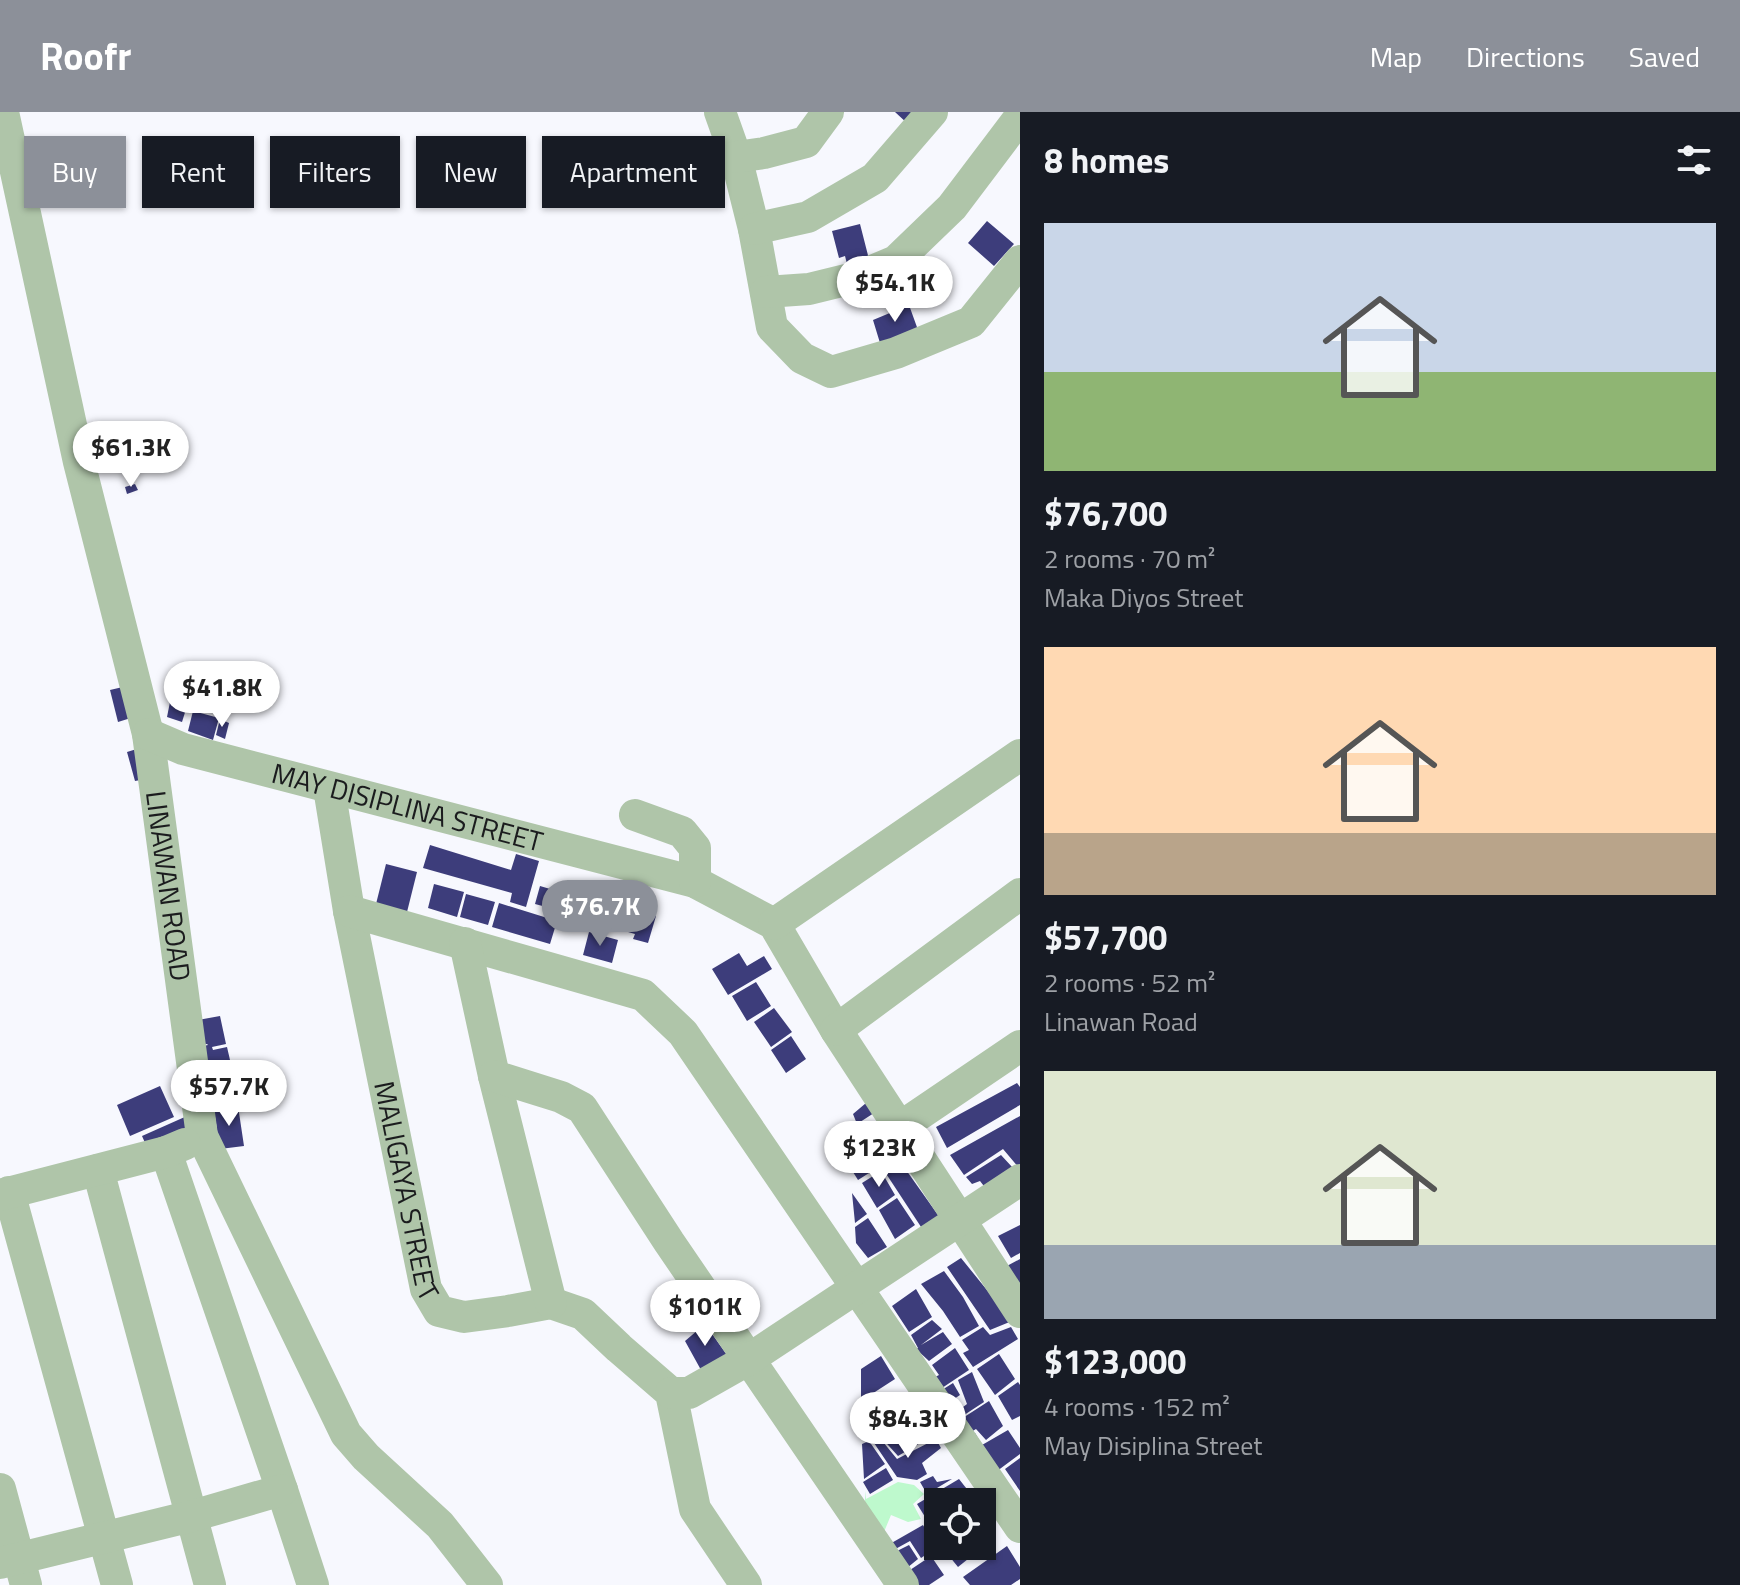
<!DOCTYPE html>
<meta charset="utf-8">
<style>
:root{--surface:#171b24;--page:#242831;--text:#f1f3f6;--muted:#9ea1a6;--accent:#8c9099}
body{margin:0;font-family:"Titillium Web",sans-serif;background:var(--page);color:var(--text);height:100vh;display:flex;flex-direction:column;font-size:30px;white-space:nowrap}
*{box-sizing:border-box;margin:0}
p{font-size:26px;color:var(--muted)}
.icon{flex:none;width:44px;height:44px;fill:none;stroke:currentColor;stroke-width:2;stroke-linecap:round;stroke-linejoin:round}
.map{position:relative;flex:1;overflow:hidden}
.drawer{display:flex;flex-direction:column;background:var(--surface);width:720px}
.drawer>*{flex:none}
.hud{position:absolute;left:24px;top:24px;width:760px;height:72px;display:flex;gap:16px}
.tools{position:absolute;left:924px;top:1376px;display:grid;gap:16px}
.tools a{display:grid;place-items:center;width:72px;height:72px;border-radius:0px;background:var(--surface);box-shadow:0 2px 6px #0004;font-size:40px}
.price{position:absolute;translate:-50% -68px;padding:0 18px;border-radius:28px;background:#fff;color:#222;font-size:26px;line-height:52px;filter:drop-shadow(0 2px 4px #0008)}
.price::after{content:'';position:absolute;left:50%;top:48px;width:24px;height:18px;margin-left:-12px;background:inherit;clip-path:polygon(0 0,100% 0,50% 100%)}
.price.current{background:var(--accent);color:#fff}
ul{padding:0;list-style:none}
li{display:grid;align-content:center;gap:16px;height:424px;padding:0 24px}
li span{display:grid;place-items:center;height:248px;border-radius:0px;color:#555}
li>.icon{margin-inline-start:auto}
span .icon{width:144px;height:144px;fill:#fffc;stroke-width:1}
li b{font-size:34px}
h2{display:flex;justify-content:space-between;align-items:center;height:96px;padding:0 24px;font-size:34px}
.chip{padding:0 28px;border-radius:0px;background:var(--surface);box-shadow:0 2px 6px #0004;font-size:28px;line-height:72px}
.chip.current{background:var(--accent);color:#fff}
header{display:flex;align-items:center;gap:48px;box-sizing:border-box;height:112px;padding:0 40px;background:var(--accent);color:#fff}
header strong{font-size:38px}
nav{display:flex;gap:44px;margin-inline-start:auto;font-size:28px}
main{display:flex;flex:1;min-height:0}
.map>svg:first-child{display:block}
</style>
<header>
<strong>Roofr</strong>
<nav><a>Map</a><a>Directions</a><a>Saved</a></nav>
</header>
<main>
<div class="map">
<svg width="1020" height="1473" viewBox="0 0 1020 1473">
<rect width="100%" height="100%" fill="#f7f8fe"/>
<path fill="#bef9cd" d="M898,1370L914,1373L924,1382L913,1392L921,1407L908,1410L891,1403L879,1432L865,1413V1379L866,1387Z"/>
<path fill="#3d3d7b" d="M895,0H918L908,12Z
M987,109L1014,132L994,154L968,131Z
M860,112L871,155L849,160L845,144L839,146L832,119Z
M909,193L918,218L880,231L873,208Z
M145,332L147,346H137L135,333Z
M135,372L138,378L127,382L125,375Z
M182 579a19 19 0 1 1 38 0a19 19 0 1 1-38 0Z
M127,574L134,605L118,610L110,578Z
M170,590L187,594L182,610L167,605Z
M193,599L219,606L213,628L188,619Z
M220,607L229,611L225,627L216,623Z
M140,636L146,667L135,669L127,640Z
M430,733L511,758L516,742L539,749L526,795L510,790L512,781L423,756Z
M386,752L417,760L407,800L376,792Z
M434,772L464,780L457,805L428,796Z
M540,774L601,792L608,787L615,790L611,806L620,777L646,805L656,804L648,831L633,827L635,822L576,805V803L535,792Z
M466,782L495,790L488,813L460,805Z
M499,791L557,809L550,832L492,815Z
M589,820L618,828L612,851L583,843Z
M739,841L747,854L764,844L772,857L728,883L712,857Z
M756,870L771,894L747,909L732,884Z
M774,896L792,920L771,935L754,910Z
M220,904L226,932L212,935L213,938L227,935L230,948L217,950L218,956L212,957L210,953L199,955L195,936L208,933L207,932L195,934L198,908Z
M791,924L806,947L786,961L771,938Z
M234,963L239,992L208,998L203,968Z
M1017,971L1020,975V993L947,1036L936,1015Z
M160,974L174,1005L130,1024L117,993Z
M866,991L874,1001L857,1012L853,1002Z
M238,994L244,1034L220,1037L214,998Z
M187,1004L195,1021L150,1042L142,1024Z
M1020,1004V1057L1003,1037L964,1063L950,1043Z
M850,1009L862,1028L852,1035Z
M864,1034L877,1056L858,1068L853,1060V1038Z
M1001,1043L1013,1056L987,1078L980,1069L972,1072L966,1065Z
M899,1048L943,1110L925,1121L883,1057Z
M881,1059L895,1083L877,1096L862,1071Z
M852,1081L867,1102L855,1111Z
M897,1086L915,1113L895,1127L879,1098Z
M868,1106L887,1135L868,1146L856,1131L855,1115Z
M1020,1113V1141L1011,1146L998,1124Z
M961,1146L1012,1209L990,1218L947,1155Z
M1020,1147V1175L1005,1155Z
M944,1159L963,1185L979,1214L960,1225L943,1199L921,1172Z
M916,1177L932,1205L909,1220L892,1194Z
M932,1208L942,1217L921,1233L943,1220L952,1232L929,1249L916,1237L918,1236L911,1223Z
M705,1212L727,1243L701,1258L685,1229Z
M983,1215L990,1223L1011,1215L1018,1227L973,1255L963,1241L969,1238L962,1228Z
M955,1236L969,1258L933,1282L925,1270L939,1263L932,1253Z
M999,1242L1015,1267L995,1283L977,1257Z
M881,1244L895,1267L861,1289V1257Z
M972,1260L984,1290L952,1311L950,1305L967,1292L958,1268Z
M1018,1270L1020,1273V1304L1012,1308L998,1284Z
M953,1271L960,1283L942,1295L934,1283Z
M883,1281L890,1289L910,1294L873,1324L864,1312L861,1294Z
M989,1289L1003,1314L986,1328L976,1317L963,1325L955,1311Z
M914,1294L927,1312L899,1324L894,1310Z
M891,1315L898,1329L920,1331L898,1344L879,1323Z
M1008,1318L1020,1336V1342L989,1365L966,1326L975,1321L982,1333Z
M879,1325L897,1347L936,1327L941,1336L922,1351L927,1362L917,1368L897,1365L872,1328Z
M869,1329L885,1352L864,1367L862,1332Z
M1020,1346V1379L1005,1357Z
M886,1356L893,1368L870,1382L863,1370Z
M933,1364L937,1370L952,1367L927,1382L920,1370Z
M959,1367L970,1381L956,1390H938V1401L927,1408L917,1392Z
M982,1402L996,1424L982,1436Z
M938,1404V1426L926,1411Z
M923,1413L936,1436L921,1446L910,1429L890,1440L888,1433Z
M909,1433L918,1447L902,1460L891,1442Z
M941,1434H975L978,1439L958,1455Z
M1007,1434L1020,1455V1467L1011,1473H970L963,1465Z
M931,1444L944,1463L929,1473H916L907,1460Z"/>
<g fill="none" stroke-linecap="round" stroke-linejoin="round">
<g stroke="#afc5a9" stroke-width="32">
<path id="s1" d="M3,0L79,350L148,622L202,1024L346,1322L366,1345L440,1413L487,1473"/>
<path d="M720,0L736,45L754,117L772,215L802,246L831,260L896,241L971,210L1020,149"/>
<path d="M736,45L764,41L806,30L828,0"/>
<path d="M754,117L808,105L875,66L932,0"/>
<path d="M766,180L809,177L858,165L896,149L952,95L1020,5"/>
<path id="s2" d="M148,622L183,637L695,770L774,812L836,918L1020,1200"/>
<path id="s3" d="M329,676L349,799L426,1177L439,1199L464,1205L508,1199L551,1191L583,1202L619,1236L671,1281L695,1397L746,1473"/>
<path d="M635,703L682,720L695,736V770"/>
<path d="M349,799L643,883L683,921L1020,1415"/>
<path d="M774,812L1020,643"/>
<path d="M465,831L494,964L551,1191"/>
<path d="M836,918L1020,782"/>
<path d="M494,964L561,985L582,996L669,1130L903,1473"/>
<path d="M899,1016L1020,934"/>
<path d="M166,1040L282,1378L313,1473"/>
<path d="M98,1058L210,1473"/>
<path d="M9,1080L117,1473"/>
<path d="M0,1083L166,1040L185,1032"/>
<path d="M671,1281H689L749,1247L1020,1068"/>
<path d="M0,1377L26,1473"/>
<path d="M0,1451L192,1404L282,1378"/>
</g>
</g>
<g text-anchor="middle" stroke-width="8" stroke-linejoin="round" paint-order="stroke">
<g font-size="28" fill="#1b1c1e" stroke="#f7f8fe">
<text dy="10" stroke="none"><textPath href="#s2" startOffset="270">MAY DISIPLINA STREET</textPath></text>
<text dy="10" stroke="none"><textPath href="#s1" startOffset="792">LINAWAN ROAD</textPath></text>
<text dy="10" stroke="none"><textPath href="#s3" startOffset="410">MALIGAYA STREET</textPath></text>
</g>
</g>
</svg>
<div class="tools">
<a><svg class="icon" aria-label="locate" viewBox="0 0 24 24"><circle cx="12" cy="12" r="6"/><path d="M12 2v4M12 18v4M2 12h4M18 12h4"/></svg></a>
</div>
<b class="price" style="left:895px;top:212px">$54.1K</b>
<b class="price" style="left:131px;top:377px">$61.3K</b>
<b class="price" style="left:222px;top:617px">$41.8K</b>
<b class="price current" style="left:600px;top:836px">$76.7K</b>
<b class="price" style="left:229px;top:1016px">$57.7K</b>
<b class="price" style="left:879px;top:1077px">$123K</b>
<b class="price" style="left:705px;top:1236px">$101K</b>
<b class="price" style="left:908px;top:1348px">$84.3K</b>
<div class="hud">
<a class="chip current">Buy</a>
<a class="chip">Rent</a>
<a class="chip">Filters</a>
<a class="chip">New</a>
<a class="chip">Apartment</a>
</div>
</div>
<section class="drawer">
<h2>8 homes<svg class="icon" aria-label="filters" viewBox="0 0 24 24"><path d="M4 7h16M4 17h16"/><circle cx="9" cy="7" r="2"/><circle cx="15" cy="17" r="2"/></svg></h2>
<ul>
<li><span style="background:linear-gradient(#c9d6e8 60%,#8fb573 0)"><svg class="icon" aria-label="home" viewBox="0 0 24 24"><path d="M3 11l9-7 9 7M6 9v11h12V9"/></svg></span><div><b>$76,700</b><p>2 rooms · 70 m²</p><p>Maka Diyos Street</p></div></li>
<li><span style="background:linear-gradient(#ffd9b3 75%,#b9a48a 0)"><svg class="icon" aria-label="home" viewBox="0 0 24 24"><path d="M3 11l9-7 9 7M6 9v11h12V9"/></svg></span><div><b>$57,700</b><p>2 rooms · 52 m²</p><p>Linawan Road</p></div></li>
<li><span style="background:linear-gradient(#dfe7d0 70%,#9aa5b1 0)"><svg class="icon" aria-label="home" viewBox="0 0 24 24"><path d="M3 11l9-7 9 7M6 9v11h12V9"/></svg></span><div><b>$123,000</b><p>4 rooms · 152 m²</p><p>May Disiplina Street</p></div></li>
</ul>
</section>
</main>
